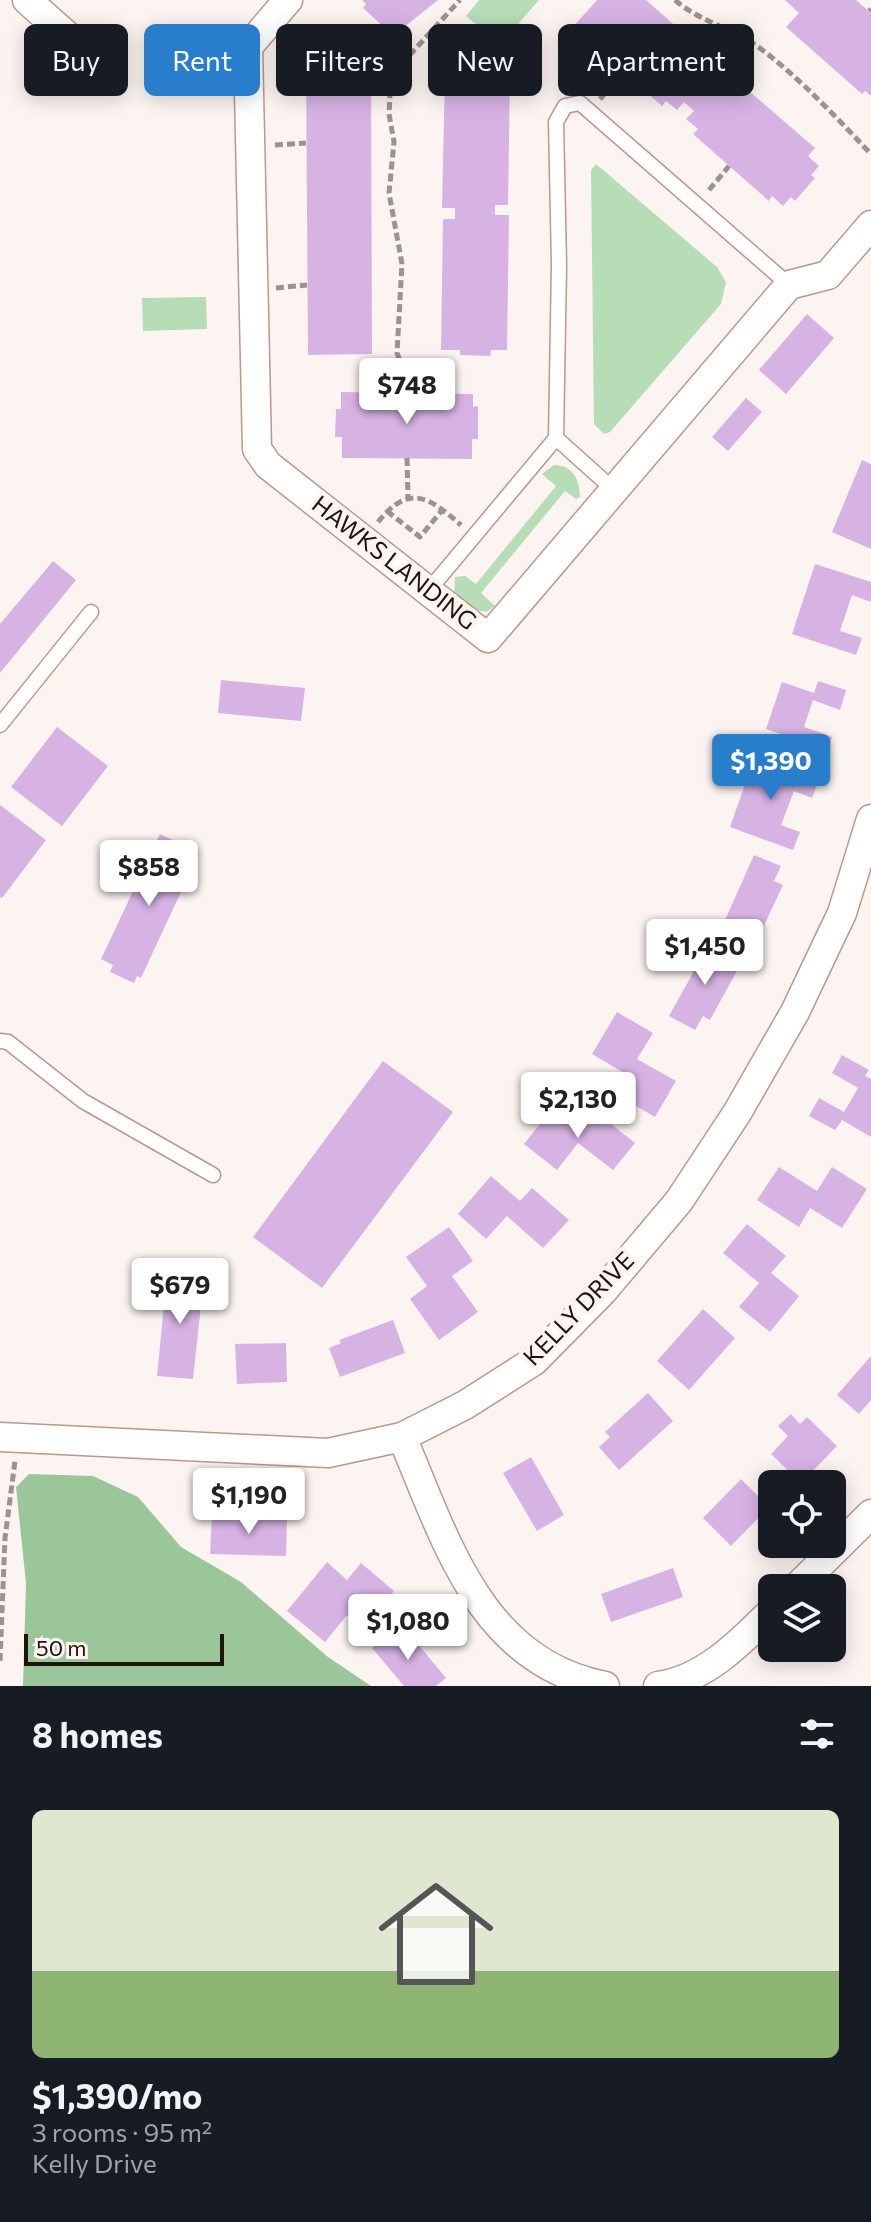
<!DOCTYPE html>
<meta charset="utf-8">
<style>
:root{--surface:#171b24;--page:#20242c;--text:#f1f3f6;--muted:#9ea1a6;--accent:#297ecc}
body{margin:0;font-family:Commissioner,sans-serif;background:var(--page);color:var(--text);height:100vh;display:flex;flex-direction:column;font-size:30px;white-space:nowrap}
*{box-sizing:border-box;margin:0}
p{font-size:26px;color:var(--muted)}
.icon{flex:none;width:44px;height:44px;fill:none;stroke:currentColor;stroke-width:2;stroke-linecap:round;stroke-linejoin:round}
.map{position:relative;height:1686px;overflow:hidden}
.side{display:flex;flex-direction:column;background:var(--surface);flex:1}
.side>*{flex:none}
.banner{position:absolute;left:24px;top:24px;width:824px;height:72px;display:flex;gap:16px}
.fabs{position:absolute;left:758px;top:1470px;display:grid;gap:16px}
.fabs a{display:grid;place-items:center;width:88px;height:88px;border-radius:12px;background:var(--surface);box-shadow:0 4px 20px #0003;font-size:40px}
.scale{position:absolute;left:24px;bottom:20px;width:200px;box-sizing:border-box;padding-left:8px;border:4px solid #20120d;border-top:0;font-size:22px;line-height:28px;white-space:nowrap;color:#20120d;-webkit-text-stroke:6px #fcf4f1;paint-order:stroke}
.price{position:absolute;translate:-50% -68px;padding:0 18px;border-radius:8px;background:#fff;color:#222;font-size:26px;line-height:52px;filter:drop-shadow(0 2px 4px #0008)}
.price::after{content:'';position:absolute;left:50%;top:48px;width:24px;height:18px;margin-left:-12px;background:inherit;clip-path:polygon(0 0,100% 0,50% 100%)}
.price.current{background:var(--accent);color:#fff}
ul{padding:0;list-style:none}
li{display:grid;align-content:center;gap:16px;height:424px;padding:0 32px}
li span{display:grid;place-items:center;height:248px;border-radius:12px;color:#555}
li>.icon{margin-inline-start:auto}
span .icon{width:144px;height:144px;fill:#fffc;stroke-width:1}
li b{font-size:34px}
h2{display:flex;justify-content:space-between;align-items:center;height:96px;padding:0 32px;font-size:34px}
.tag{padding:0 28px;border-radius:12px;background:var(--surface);box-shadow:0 4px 20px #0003;font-size:28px;line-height:72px}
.tag.current{background:var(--accent);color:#fff}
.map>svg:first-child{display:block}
</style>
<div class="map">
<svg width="871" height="1686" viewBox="0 0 871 1686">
<rect width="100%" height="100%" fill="#fcf4f1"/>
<path fill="#b7ddb6" d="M479,0H539L500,45L466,16Z
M596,164L717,267L726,282L721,304L610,432L604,434L594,424L591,170Z
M206,297L207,329L143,331L142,298Z
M554,465C573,465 580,480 580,497L576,499L565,491L481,593L495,606L486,612L475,610L454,595L455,577L465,576L476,584L556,486L542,474Z"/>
<path fill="#9bc69a" d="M29,1474L93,1476L138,1497L181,1547L241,1582L328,1657L371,1686H23L26,1583L16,1487Z"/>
<path fill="#d7b3e4" d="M362,0H438L398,32L390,25L386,29L363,8L366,4Z
M597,0H646L705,52L700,58L713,69L706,76L714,82L719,75L729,84L734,78L815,148L808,156L819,166L811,175L815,178L795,201L791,197L783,206L772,196L769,201L693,134L698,129L686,119L694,111L684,102L677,110L666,101L662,106L572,28Z
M785,0H856L871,13V96L865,91L862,94L786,27L799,13Z
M459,65H489V74H510L508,205H495V215H509L507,350H491L490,356L460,355V350H441L443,219H455V208H442L445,73L459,74Z
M371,68L372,354L308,355L306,69Z
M807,314L834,338L786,394L759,370Z
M341,392L473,394V407L478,406V439H472V459L342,458V437H335L336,409H341Z
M746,398L762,412L728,451L712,437Z
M862,460L871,464V549L832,532Z
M53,561L76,580L0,673V624Z
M815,564L871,582V602L852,595L840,631L862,638L856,655L792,634Z
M221,680L305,688L301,721L218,713Z
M818,681L846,690L840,710L813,700L804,727L832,737L826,756L797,747L799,740L766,729L782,682L814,693Z
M57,727L108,766L62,826L11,787Z
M755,756L819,780L812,798L794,791L781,825L800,832L793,850L730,827Z
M0,805L46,840L2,898L0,897Z
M160,834L199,853L141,978L137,976L134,983L110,972L113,965L101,959Z
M754,855L781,866L774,881L783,885L761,932L752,928L747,940L721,929Z
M710,942L736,956L731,965L738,969L710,1020L703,1016L695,1030L669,1016Z
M617,1012L653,1033L637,1059L676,1081L655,1117L612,1092L624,1073L592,1054Z
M842,1055L869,1070L865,1076L871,1079V1137L842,1120L835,1130L809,1116L819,1098L844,1112L858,1088L832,1073Z
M383,1061L453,1112L322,1288L253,1237Z
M554,1106L583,1129L596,1112L635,1143L613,1170L578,1143L557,1170L524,1144Z
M779,1167L817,1191L832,1167L867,1189L842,1228L810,1208L799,1227L757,1200Z
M491,1176L520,1201L532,1188L569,1220L543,1248L507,1216L486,1239L458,1214Z
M747,1224L786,1256L771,1273L799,1296L770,1332L739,1307L759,1283L723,1253Z
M449,1227L473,1261L452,1276L478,1312L439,1340L410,1299L427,1286L406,1257Z
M167,1274L204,1278L193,1379L157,1376Z
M703,1309L735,1338L689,1390L657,1361Z
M393,1320L405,1353L340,1377L329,1348L341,1343L339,1340Z
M286,1343L287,1382L237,1384L235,1344Z
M871,1356V1400L859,1414L837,1395Z
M648,1393L673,1421L619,1470L599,1447L610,1437L605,1432Z
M791,1414L800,1424L807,1417L837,1446L801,1483L771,1454L788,1436L778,1426Z
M531,1457L564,1515L537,1531L503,1473Z
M741,1479L769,1507L731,1546L703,1518Z
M212,1516L287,1518L286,1556L210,1554Z
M327,1562L347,1580L361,1563L394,1591L363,1628L347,1615L325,1642L287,1611Z
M673,1568L683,1597L611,1622L601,1594Z
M394,1630L405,1643L412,1637L446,1678L436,1686H404L372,1648Z"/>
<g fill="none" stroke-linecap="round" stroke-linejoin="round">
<g stroke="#bc9888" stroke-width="17">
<path id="service" d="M614,490L556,438L559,265L556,122L565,106L580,103L789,285
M429,590L556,438
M0,725L91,612
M0,1041L8,1042L83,1101L213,1175"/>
</g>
<g stroke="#bc9888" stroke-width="31">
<path id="minor" d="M27,0L82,49
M288,0L248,47L257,449L268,465L488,638L789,285L828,275L871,225
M0,1437L328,1453L402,1437L465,1405L534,1361L603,1291L679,1201L737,1113L795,1012L842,913L871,819
M402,1437C446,1540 480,1662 605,1686
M796,1588L871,1514
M658,1686C704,1680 741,1642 772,1611"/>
</g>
<path stroke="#9c928e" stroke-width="5" stroke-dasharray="8 4" stroke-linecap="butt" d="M675,0C699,21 731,28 757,46C799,77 835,116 871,154
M869,11L871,9
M600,99L623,73
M275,145L306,143
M709,190L729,166
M276,288L307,285
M413,393L397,353L402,264L389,193L394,142L389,114L390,95L397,73L407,58L460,0
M407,458L408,497
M387,511L420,537L443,509
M378,522C409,483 429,497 461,525
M0,1661L5,1538L15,1461"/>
<use href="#service" stroke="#fff" stroke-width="14"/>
<use href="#minor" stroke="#fff" stroke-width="28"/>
</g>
<g text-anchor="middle" stroke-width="8" stroke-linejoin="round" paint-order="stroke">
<g font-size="24" fill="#20120d" stroke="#fcf4f1">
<text transform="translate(394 563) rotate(38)" y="8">HAWKS LANDING</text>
<text transform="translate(579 1309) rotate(-46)" y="8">KELLY DRIVE</text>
</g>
</g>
</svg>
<div class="fabs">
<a><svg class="icon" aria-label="locate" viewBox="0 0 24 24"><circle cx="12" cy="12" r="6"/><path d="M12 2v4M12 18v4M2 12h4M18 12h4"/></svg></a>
<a><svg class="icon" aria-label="layers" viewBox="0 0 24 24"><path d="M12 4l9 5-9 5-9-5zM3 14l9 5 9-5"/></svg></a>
</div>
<div class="scale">50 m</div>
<b class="price" style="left:407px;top:426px">$748</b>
<b class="price current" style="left:771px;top:802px">$1,390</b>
<b class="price" style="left:149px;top:908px">$858</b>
<b class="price" style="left:705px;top:987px">$1,450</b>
<b class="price" style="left:578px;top:1140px">$2,130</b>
<b class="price" style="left:180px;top:1326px">$679</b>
<b class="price" style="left:249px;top:1536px">$1,190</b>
<b class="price" style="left:408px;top:1662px">$1,080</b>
<div class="banner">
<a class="tag">Buy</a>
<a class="tag current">Rent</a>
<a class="tag">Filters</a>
<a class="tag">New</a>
<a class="tag">Apartment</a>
</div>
</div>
<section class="side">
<h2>8 homes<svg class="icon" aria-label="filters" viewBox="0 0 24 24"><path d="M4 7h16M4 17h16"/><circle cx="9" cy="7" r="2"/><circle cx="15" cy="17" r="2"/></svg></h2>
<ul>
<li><span style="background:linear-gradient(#dfe7d0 65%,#8fb573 0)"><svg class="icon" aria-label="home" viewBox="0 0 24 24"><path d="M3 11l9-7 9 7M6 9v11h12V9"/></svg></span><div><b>$1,390/mo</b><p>3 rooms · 95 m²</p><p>Kelly Drive</p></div></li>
</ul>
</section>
